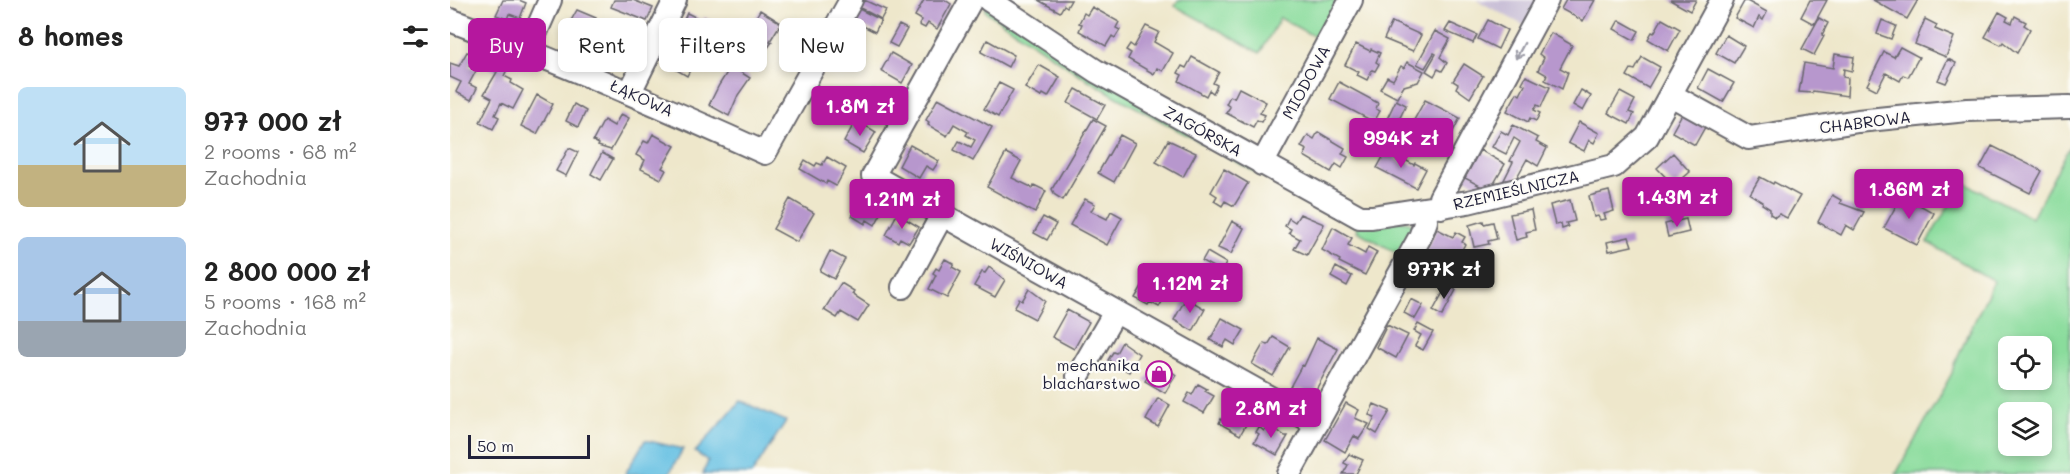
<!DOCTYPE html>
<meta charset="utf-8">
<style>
:root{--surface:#fff;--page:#f6f6f6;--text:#222;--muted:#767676;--accent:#b5179e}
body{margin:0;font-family:Mali,sans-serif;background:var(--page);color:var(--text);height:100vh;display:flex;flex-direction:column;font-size:22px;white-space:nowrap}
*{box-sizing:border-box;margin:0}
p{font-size:20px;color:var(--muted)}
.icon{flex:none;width:33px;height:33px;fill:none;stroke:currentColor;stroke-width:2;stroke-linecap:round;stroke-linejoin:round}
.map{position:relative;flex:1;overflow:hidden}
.panel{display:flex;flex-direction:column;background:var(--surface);width:450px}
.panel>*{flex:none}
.guide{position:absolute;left:18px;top:18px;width:570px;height:54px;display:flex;gap:12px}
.tools{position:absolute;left:1548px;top:336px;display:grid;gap:12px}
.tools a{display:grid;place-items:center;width:54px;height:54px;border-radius:9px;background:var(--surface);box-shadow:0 3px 9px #0003;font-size:30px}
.scale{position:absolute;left:18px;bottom:15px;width:122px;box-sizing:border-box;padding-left:6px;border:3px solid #22223b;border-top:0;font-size:16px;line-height:21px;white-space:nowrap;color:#22223b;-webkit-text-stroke:4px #fdfcf7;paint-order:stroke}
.price{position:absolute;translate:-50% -51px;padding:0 14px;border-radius:6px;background:var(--accent);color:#fff;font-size:20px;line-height:39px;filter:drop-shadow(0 2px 3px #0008)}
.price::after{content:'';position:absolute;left:50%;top:36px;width:18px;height:14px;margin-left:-9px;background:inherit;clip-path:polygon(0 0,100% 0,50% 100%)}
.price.on{background:#222;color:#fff}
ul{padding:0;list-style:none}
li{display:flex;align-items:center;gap:18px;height:150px;padding:0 18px}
li span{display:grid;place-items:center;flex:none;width:168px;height:120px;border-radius:9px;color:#555}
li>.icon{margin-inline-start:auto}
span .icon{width:72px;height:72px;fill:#fffc;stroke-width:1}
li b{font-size:26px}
h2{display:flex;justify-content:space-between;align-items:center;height:72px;padding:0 18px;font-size:26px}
.chip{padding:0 21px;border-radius:9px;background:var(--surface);box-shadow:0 3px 9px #0003;font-size:21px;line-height:54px}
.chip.on{background:var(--accent);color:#fff}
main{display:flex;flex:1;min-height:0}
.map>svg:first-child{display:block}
</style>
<main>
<section class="panel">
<h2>8 homes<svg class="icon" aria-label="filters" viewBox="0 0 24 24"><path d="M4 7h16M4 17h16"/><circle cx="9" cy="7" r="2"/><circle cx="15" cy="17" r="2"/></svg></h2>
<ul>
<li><span style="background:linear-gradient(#bfe0f5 65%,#c2b280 0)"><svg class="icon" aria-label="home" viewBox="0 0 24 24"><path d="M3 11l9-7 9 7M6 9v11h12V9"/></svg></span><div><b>977 000 zł</b><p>2 rooms · 68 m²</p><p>Zachodnia</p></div></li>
<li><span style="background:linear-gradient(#a9c7e8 70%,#9aa5b1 0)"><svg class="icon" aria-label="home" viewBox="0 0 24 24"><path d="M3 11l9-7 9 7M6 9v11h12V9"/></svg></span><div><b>2 800 000 zł</b><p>5 rooms · 168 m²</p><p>Zachodnia</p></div></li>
</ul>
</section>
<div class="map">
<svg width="1620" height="474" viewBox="0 0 1620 474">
<rect width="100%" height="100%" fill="#fdfcf7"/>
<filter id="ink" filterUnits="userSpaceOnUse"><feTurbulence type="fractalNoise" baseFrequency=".0167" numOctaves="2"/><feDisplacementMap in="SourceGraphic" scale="12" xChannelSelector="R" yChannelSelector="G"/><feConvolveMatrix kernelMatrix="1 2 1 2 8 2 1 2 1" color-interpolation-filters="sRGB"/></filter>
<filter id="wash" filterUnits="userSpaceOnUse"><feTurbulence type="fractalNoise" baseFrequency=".008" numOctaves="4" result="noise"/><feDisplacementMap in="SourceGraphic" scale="24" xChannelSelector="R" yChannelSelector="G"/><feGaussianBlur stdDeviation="1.35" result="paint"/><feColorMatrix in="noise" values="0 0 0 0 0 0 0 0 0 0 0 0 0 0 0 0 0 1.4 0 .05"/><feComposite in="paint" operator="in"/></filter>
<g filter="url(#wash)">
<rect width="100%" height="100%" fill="#eee7cb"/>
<path fill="#c9bfd7" d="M1026,0H1089L1075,26Z"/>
<path fill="#8adc9c" stroke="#567f6c" stroke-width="1.5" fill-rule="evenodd" d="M728,0H887L867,38L830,18L810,53L725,6Z
M536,6L875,207L959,222L963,225L941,274L947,253L907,231L908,228L667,97L627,73L535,11Z
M1620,146V474H1446L1502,373L1504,364L1544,281L1477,242L1513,182L1582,218ZM1558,346H1592V380H1558ZM1558,412H1592V446H1558Z"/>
<path fill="#64bfe2" stroke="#43708e" stroke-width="1.5" d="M290,401L336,421L302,474H253L258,461L245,452Z
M195,440L233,449L219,474H175Z"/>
<g id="blocks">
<path fill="#b797cd" d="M53,0H69L76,3L70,18L59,14L57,19L46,15Z
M164,0H183L203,8L197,21L161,7Z
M414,0L436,10L431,19L410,8Z
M474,0H495L501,4L487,29L478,23L475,28L469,25L472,20L465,16Z
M588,0H621L617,7L614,5L610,12Z
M1116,0H1145L1133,21L1111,9Z
M1220,0H1246L1240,11Z
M1295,0L1317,12L1313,20L1309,17L1304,28L1285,18Z
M1360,0H1377L1364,24L1351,17Z
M1423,0H1468L1457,19Z
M642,7L669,22L666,28L670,30L665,38L662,36L656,46L629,31L632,24L629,23L634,13L637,15Z
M409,9L431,20L425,32L403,21Z
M127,10L146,18L138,36L118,26Z
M310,10L331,23L320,41L322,42L309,60L289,48Z
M1549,12L1558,17L1556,20L1562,23L1565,16L1576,22L1574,25L1580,29L1567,53L1553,42L1551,45L1535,37Z
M237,13L253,21L254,17L264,22L262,26L264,27L257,44L268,48L272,38L280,42L272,59L236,43L238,38L228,33Z
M1369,18L1378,23L1372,35L1374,36L1364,55L1352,49Z
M1212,19L1230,29L1218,51L1198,39L1202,32L1204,33Z
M1475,19L1487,25L1485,29L1504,37L1496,57L1465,44Z
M1038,20L1057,30L1048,49L1028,39Z
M1169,20L1189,31L1184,40L1164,29Z
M1432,20L1446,26L1441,39L1427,34Z
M942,22L971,35L963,51L934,39Z
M1000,23L1027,35L1023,43L995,31Z
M449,25L457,29L447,47L439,43Z
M696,26L709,32L704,42L723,53L713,71L707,68L704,74L678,59L681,53L676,50L680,44L684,47Z
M169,30L187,39L182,49L164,40Z
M985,31L1000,39L990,57L997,63L992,71L988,69L984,76L976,71L986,54L984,53L975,68L967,64Z
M1101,33L1122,45L1110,68L1118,72L1112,89L1095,80L1097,75L1088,70L1094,58L1089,54Z
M1276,35L1294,46L1284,63L1266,53Z
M537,40L564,55L558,67L531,52Z
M906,44L920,51L921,49L930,53L926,62L929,64L925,71L922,70L917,80L907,75L909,72L895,65Z
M43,47L63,57L54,76L62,80L61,83L73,90L63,109L51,103L45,115L49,117L43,129L30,122L42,98L34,94L47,72L34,65Z
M1450,47L1469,57L1458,77L1453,75L1450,81L1436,73L1427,90L1417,85L1434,52L1444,57Z
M17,52L25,55L19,66L27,69L19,84L27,88L21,100L6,92L11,82L0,77V63L9,66Z
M218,52L242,66L237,76L213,62Z
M441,53L462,65L452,83L431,71Z
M1385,54L1404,57L1402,71L1394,69L1393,77L1398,78L1397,96L1363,91L1362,93L1349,92L1354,63L1383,68Z
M742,57L769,72L763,83L767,85L763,93L759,90L756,96L729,81L732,75L728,73L732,66L736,68Z
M1192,57L1210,67L1198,88L1177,76L1181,69L1185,70Z
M1498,59L1506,63L1496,83L1488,80Z
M957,62L974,71L968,82L954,86L947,98L930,89L937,77L943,80L951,66L954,68Z
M1014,64L1033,76L1020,98L1006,88L1008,84L1003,81Z
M589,65L610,77L598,97L593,94L591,97L575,88Z
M281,66L300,78L288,95L279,116L259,105L269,85Z
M1258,69L1284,83L1273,102L1248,88Z
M1076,76L1100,87L1091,107L1087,105L1084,110L1090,113L1086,121L1080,118L1078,122L1057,111L1067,93L1070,95L1075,85L1072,83Z
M889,82L928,103L926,109L930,111L924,122L880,99Z
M549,83L563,90L548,117L534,109Z
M789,88L816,102L810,113L815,115L811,122L807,120L803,127L776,113L780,107L776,104L780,96L784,98Z
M626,89L655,105L647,119L618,103Z
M423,90L439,99L434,107L438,110L434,119L423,113L421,115L412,110Z
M1131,90L1141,96L1133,111L1123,105Z
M1170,92L1185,100L1179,112L1184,114L1179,124L1158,113Z
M87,95L103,104L87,134L71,126Z
M488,98L542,127L523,161L504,150L509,141L521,147L525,140L516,135L518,132L504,124L497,136L478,125L479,122L476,120Z
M946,100L956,105L945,128L935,123Z
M975,100L1010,118L1000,137L996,135L993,140L984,135L986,130L981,127L979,130L963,122Z
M124,104L136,111L128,127L116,121Z
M171,114L179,118L161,150L148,146L149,144L143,141L154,120L164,126Z
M1232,114L1255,127L1245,145L1222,132Z
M643,119L656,126L613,200L605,195L602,189Z
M406,120L426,132L413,153L394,142Z
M1129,122L1149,133L1144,143L1139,140L1134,151L1118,143Z
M1063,125L1088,138L1086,142L1097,148L1088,166L1077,159L1063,184L1054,180L1063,162L1060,161L1070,142L1064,138L1056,154L1042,147L1051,131L1058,135Z
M868,132L895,148L892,154L898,157L892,168L886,164L881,172L854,156L857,150L851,147L858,135L864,139Z
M203,134L225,146L212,168L216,170L211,179L191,169L195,160L186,155L194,141L198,143Z
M670,135L685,143L664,182L648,173Z
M718,140L746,153L733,177L706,162Z
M460,145L489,161L483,170L476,166L469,178L449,166Z
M1542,146L1592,171L1580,193L1530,168Z
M119,148L128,152L116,176L106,171Z
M938,148L948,154L945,159L954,164L955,160L964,165L965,163L976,169L966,188L927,168Z
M1030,150L1055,164L1043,185L1032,187L1015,178Z
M152,153L163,159L151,180L141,174Z
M556,153L571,161L562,178L583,188L584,185L596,191L585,213L537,187Z
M1223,153L1240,172L1224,186L1207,168Z
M377,157L396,168L386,186L377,181L376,184L350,169L355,160L365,166L367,163L372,165Z
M774,169L798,183L784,206L775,201L772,206L764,201L767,196L761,192Z
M1310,177L1323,184L1324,182L1350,196L1337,218L1329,214L1325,217L1320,214V209L1312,204L1313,202L1300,194Z
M1159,191L1164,211L1154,214L1156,219L1150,220L1148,216L1144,217L1139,196Z
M1382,195L1391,200L1390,203L1414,212L1404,230L1396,225L1391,235L1368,222Z
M1452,195L1484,213L1467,245L1434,228Z
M413,196L427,203L425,206L433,210L425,225L417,220L415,224L402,216Z
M340,199L364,213L347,242L323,229Z
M635,199L645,204L641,211L657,219L661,211L672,217L657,245L620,225Z
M1120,200L1125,221L1116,223L1118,227L1112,229L1111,224L1105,225L1100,205Z
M1081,210L1085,230L1076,232L1077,237L1066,240L1060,214Z
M447,214L469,227L459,243L450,238L448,242L436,235Z
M850,214L874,224L857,255L844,249L850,239L839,233L841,229L835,226L839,218L845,222Z
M593,217L606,224L597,240L584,233Z
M1236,219L1239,232L1218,237L1215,224Z
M782,221L794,228L781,254L768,248Z
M1033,221L1034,224L1043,222L1047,239L1038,241L1039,244L1024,247L1019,225Z
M883,227L902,238L898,245L915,254L918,247L927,252L915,275L889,262L890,260L872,250Z
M987,229L1003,237L1006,232L1015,237L1012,242L1015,244L1007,259L999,254L997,258L1003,261L999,268L993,265L989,273L969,262Z
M1179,237L1182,246L1159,251L1157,242Z
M380,251L395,259L384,279L370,271Z
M757,252L776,263L772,272L752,261Z
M495,259L504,264L502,267L511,272L497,298L479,289L486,275L483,273L486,268L489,270Z
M539,267L555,280L545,297L524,286L532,272L535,273Z
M886,267L902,276L897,286L881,277Z
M708,273L723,282L709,307L700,302L698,305L685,298L698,276L705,280Z
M771,276L782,282L773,297L763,291Z
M391,283L404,291L402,294L419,305L408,322L391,312L387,318L374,310Z
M997,285L1006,290L992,316L983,311Z
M579,289L595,301L585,319L564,308L569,299L572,301Z
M736,298L755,309L743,331L724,320Z
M961,299L973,305L965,319L954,313Z
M617,310L639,322L624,349L602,337Z
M772,318L794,330L785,345L777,340L773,347L760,340Z
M968,324L983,332L973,350L965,346L971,335L964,331Z
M937,325L958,335L946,358L926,347Z
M823,337L840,347L823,376L802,364L814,343L818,345Z
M867,338L888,349L863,395L850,388L849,391L840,387L852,365L854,366Z
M672,342L689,354L679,372L658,360L663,352L666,353Z
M710,362L726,375L715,393L695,381L704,368L706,369Z
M748,384L757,389L755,391L764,396L754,413L734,402L739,393L742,395Z
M708,398L720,405L708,427L696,420Z
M784,403L802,414L790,435L769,423L771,419L773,421Z
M896,403L909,410L905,418L919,424L909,439L904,436L895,452L875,440Z
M924,404L940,411L927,434L919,429L925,417L919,415Z
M818,424L835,436H838L827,455L804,442L809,434L806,432L809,427L814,431Z
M899,454L913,460L906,474H893L898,465L894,463Z"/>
</g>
</g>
<g filter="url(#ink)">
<use href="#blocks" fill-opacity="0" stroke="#69676d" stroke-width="1.5"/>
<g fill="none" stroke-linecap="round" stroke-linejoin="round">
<g stroke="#69676d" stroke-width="26">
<path id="minor" d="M521,0L423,176L867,424
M539,0L646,71L910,217H922L1018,202L1164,166L1197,137L1272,0
M0,20C107,61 211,106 315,153L401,0
M78,50L100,0
M180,92L225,0
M1221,95L1299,138L1408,121L1517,110L1620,107
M812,164L901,0
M991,207L990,198L1097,0
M453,287L492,215
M628,376L665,312
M839,474L970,237L976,221L975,210"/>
</g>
<use href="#minor" stroke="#fff" stroke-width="22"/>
</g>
<defs><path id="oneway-shaft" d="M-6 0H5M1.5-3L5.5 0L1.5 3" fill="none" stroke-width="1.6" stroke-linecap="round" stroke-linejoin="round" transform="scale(1.5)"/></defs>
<use stroke="#9c9ca7" href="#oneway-shaft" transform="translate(1070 51) rotate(118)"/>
</g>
<defs>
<g id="shop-ring" transform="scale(1.35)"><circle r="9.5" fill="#fdfcf7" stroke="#b5179e" stroke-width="1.5"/><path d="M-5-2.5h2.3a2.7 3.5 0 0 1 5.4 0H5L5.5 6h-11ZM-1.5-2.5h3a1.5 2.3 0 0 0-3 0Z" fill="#b5179e"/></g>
</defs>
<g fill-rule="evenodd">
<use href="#shop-ring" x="709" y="374"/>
</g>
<g text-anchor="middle" stroke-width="4.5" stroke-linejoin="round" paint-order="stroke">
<g font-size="16" fill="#22223b" stroke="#fdfcf7">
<text transform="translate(856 82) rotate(-61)" y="6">MIODOWA</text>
<text transform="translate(192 98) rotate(24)" y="6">ŁĄKOWA</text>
<text transform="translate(1415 122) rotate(-7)" y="6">CHABROWA</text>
<text transform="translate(753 131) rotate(29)" y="6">ZAGÓRSKA</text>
<text transform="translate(1066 190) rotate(-13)" y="6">RZEMIEŚLNICZA</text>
<text transform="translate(579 263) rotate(29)" y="6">WIŚNIOWA</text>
</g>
<g font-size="16" fill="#22223b" stroke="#fdfcf7" text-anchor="end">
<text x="690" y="371">mechanika<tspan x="690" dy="18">blacharstwo</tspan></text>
</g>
</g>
</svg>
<div class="tools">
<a><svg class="icon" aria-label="locate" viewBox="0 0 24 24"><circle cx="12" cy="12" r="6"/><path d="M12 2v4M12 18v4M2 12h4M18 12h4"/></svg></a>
<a><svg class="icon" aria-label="layers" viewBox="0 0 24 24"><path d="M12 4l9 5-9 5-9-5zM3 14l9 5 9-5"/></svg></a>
</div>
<div class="scale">50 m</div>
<b class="price" style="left:410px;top:137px">1.8M zł</b>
<b class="price" style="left:951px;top:169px">994K zł</b>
<b class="price" style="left:1459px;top:220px">1.86M zł</b>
<b class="price" style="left:1227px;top:228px">1.43M zł</b>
<b class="price" style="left:452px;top:230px">1.21M zł</b>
<b class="price on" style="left:994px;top:300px">977K zł</b>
<b class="price" style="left:740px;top:314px">1.12M zł</b>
<b class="price" style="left:821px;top:439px">2.8M zł</b>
<div class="guide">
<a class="chip on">Buy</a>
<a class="chip">Rent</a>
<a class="chip">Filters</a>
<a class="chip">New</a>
</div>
</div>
</main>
